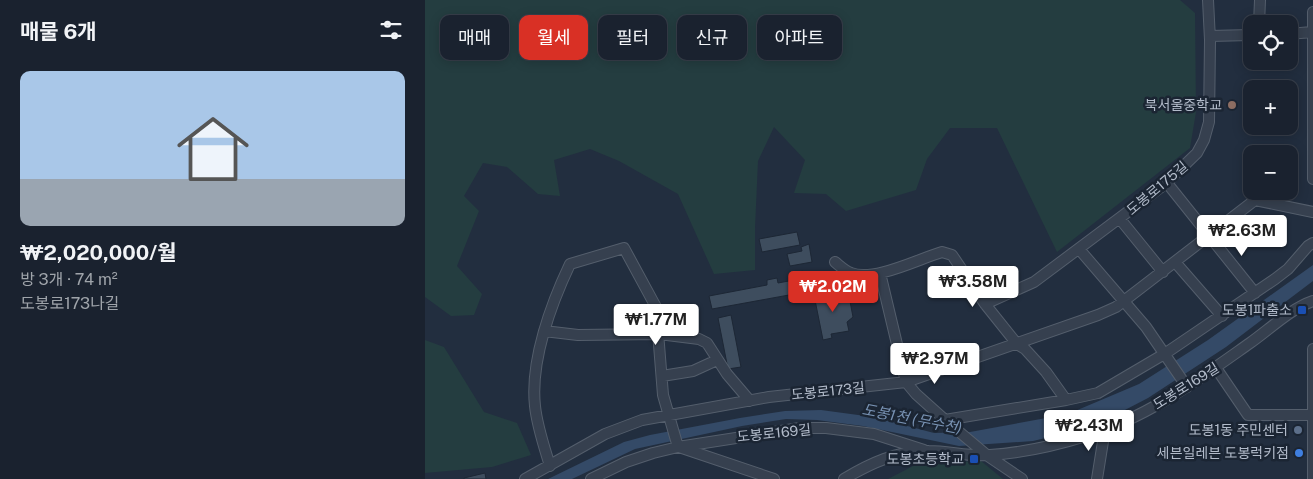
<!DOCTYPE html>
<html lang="ko">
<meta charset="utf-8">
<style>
:root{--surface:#1a222f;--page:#272f3b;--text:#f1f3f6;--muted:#9fa4aa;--line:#383f4b;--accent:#d93025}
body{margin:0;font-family:"Public Sans","Noto Sans KR",sans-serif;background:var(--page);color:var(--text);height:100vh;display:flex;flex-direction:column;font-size:19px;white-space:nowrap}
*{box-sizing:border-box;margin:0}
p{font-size:16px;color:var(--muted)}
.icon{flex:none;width:28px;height:28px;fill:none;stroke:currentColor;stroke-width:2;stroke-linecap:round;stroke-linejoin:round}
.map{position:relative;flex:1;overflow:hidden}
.drawer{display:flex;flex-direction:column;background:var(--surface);width:425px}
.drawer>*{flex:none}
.banner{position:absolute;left:15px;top:15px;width:475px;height:45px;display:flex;gap:10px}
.controls{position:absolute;left:818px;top:15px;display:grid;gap:10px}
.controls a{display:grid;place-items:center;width:55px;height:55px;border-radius:10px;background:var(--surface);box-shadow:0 2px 12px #0003,0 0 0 1px var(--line);font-size:25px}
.price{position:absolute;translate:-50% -42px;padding:0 11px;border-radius:5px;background:#fff;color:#222;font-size:16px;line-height:32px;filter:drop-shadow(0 1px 2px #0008)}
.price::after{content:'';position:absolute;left:50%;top:30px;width:15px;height:11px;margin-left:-8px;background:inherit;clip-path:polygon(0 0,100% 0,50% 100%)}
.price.on{background:var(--accent);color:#fff}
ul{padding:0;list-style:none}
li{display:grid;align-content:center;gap:10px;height:265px;padding:0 20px}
li span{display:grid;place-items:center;height:155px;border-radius:10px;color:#555}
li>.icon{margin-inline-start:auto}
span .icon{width:90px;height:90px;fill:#fffc;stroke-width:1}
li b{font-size:21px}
h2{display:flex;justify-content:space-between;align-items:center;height:60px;padding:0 20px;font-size:21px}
.chip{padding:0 18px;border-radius:10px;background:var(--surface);box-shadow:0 2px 12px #0003,0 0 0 1px var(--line);font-size:18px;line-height:45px}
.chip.on{background:var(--accent);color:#fff}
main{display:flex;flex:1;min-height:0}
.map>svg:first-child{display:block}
</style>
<main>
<section class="drawer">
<h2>매물 6개<svg class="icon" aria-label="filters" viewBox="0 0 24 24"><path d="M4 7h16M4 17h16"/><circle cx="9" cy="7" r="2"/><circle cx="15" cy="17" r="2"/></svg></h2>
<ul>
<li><span style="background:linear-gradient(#a9c7e8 70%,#9aa5b1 0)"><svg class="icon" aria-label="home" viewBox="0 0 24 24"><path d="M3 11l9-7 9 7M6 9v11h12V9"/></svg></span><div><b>₩2,020,000/월</b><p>방 3개 · 74 m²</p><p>도봉로173나길</p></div></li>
</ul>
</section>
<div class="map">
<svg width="888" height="479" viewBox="0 0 888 479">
<rect width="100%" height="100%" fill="#222e3f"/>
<path fill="#243d40" d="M0,0H755L770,13L771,112L765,148L632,252L572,128H525L502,159L491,190L421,211L401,194L369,193L380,160L349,127L333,161L330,228V270L289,274L253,194L194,161L165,149L129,160L135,196L113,194L82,167L58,163L39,196L54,211L32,266L57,294L49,315L26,316L0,297Z
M0,340L19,347L59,412L92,423L106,455L67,467L0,473Z
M556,461L578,479H463L492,464Z"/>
<path fill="#344a67" d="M888,265V281L801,347L723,398L698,411L645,432L608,441L534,446L438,426L392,420L361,419L317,426L210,449L147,479H123L199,442L225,435L315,418L360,411L396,410L448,417L509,433L545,432L643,414L714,384L783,340Z"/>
<path fill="#3e4d5e" stroke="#1d2735" d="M372,232L375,245L337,252L334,239Z
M384,244L387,262L365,266L362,254L377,251L376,247Z
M378,271L379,278L406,273L408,287L287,309L284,296L342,285V280L352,278L353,283L369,280L368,273Z
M416,289L417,294L424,296L428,317L422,322L424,331L406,334L407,338L398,340L389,295Z
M306,315L316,367L303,369L293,318Z
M60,473L61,479H39V478Z"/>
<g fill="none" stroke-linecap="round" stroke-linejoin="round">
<g stroke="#545e6c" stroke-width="12">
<path id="minor" d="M888,12V179
M834,24L835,0
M864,34L887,32
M785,36L826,35
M742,183L830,293
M695,219L738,272
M654,249L721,327L762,387
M410,262C415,266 420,271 426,273C449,282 493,259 517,252L527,255L560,304L592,344L600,349L621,372L641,400
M750,262L797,316
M455,273L481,382L491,394L520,420L641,400L673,393L741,353L850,279L863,269L883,246L888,243
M560,304L609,282L740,184L772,153L779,140L784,122L785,40L783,0
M119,331L153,335L234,334L274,339L282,343L302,374L325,401
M791,368L823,415H887
M237,376L268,371L292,360
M520,420L563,456L597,479
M254,447L349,479
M125,466C119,446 112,426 110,406C105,361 126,304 145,264L199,248L231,307L238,395L253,447
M100,479L180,434L217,420L344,397L481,382L673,315L691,307L830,200L888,212
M166,479L201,462L228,453L253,447L375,428H401L449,434L499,450
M419,479C444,464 473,450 504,451C524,451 545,457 565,455C595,453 632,445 661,436C722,418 774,379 825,343C845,329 865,309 888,301
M672,479L680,429
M888,479V349"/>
</g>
<use href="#minor" stroke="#36404f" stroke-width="10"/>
</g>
<circle fill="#8d6e63" stroke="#1b2533" stroke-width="2" cx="807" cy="105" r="5"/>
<g fill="#1a4fb4" stroke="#1b2533" stroke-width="2">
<rect x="872" y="305" width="10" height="10" rx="2.5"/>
<rect x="544" y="454" width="10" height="10" rx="2.5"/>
</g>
<circle fill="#5c6f8a" stroke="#1b2533" stroke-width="2" cx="873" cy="430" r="5"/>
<circle fill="#3f7fe0" stroke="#1b2533" stroke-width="2" cx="874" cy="453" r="5"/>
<g text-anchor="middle" stroke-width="5" stroke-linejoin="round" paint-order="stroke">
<g font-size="14" fill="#b2bbca" stroke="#1b2533" text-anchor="end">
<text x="797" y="110">북서울중학교</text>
<text x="867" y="315">도봉1파출소</text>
<text x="863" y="435">도봉1동 주민센터</text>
<text x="864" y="458">세븐일레븐 도봉럭키점</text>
<text x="539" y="464">도봉초등학교</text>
</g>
<g font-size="14" fill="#b2bbca" stroke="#1b2533">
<text transform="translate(732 188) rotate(-40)" y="5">도봉로175길</text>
<text transform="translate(761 386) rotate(-32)" y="5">도봉로169길</text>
<text transform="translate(403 391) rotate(-6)" y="5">도봉로173길</text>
<text transform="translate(349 433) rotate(-6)" y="5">도봉로169길</text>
</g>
<g font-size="15" font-style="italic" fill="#7892b3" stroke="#1b2533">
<text transform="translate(487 419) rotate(11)" y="5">도봉1천 (무수천)</text>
</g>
</g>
</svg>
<div class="controls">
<a><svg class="icon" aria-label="locate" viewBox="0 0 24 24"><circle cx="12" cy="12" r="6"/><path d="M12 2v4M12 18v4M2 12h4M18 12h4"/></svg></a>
<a>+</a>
<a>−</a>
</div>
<b class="price" style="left:817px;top:257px">₩2.63M</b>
<b class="price" style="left:548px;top:308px">₩3.58M</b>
<b class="price on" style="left:408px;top:313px">₩2.02M</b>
<b class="price" style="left:231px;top:346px">₩1.77M</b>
<b class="price" style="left:510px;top:385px">₩2.97M</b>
<b class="price" style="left:664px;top:452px">₩2.43M</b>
<div class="banner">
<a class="chip">매매</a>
<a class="chip on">월세</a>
<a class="chip">필터</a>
<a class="chip">신규</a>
<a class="chip">아파트</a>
</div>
</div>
</main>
